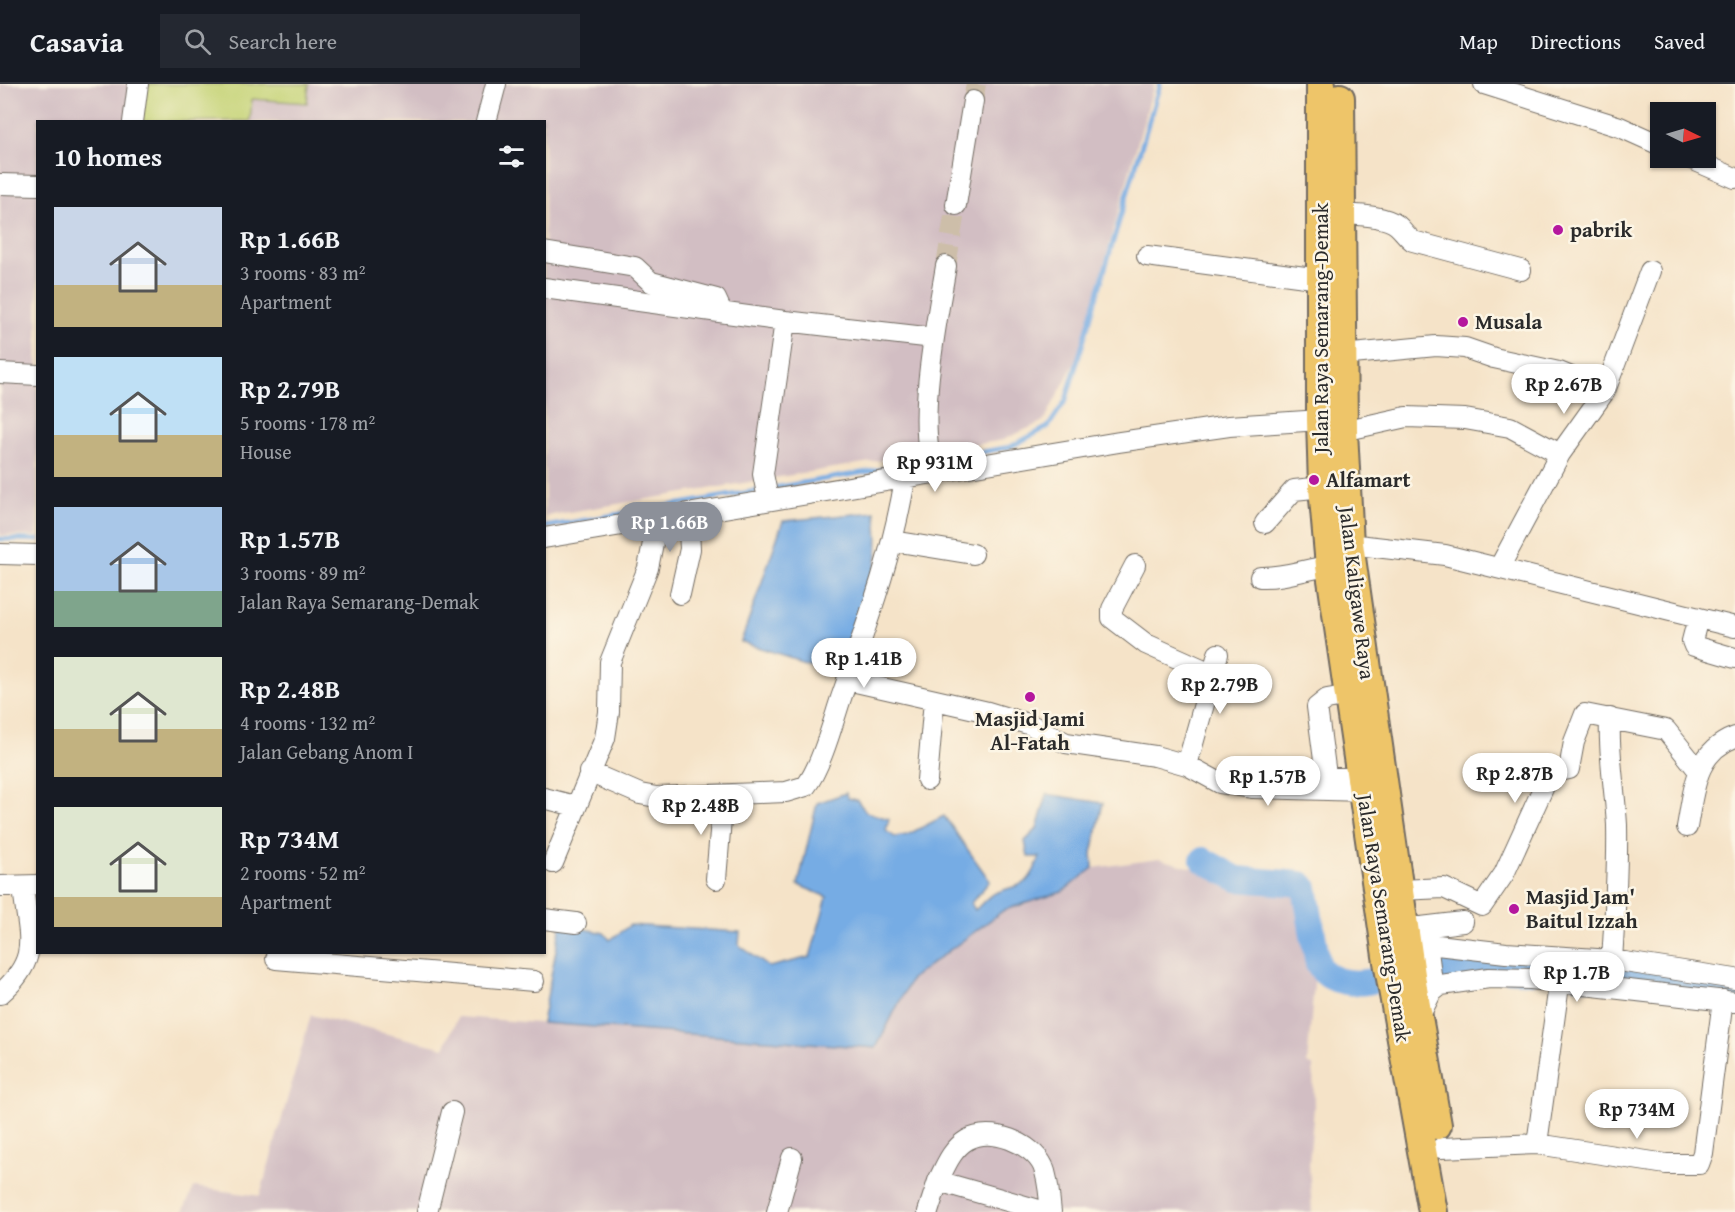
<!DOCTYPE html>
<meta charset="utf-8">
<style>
:root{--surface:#171b24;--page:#242831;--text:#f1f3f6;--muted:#9ea1a6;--line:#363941;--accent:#8c9099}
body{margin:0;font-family:"Gentium Book Plus",serif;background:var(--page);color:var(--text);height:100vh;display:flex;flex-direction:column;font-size:22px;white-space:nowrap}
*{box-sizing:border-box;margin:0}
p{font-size:20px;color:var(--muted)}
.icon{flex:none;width:33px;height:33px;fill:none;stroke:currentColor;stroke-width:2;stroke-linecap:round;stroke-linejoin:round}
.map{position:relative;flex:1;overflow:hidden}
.details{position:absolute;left:36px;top:36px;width:510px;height:834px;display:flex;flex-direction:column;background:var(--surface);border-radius:0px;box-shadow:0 2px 4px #0004}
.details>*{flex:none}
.needle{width:39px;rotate:95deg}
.tools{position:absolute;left:1650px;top:18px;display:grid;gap:12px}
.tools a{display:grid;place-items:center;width:66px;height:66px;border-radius:0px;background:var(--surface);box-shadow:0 2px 4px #0004;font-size:30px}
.price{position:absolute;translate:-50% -51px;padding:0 14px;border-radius:21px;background:#fff;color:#222;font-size:20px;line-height:39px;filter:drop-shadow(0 2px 3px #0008)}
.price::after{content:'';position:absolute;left:50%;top:36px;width:18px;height:14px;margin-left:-9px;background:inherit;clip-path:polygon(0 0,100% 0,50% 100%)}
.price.selected{background:var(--accent);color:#fff}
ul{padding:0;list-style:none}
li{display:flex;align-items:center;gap:18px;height:150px;padding:0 18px}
li span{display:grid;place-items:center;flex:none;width:168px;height:120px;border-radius:0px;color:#555}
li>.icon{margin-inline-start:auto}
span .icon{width:72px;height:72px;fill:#fffc;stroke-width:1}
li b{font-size:26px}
h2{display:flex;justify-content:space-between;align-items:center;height:72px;padding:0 18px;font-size:26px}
header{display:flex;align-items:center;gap:36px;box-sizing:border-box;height:84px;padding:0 30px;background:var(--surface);border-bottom:2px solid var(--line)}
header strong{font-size:28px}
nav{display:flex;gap:33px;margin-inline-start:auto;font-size:21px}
.search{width:420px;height:54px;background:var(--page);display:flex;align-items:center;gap:15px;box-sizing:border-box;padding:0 21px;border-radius:0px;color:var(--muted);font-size:22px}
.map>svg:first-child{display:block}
</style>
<header>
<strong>Casavia</strong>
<div class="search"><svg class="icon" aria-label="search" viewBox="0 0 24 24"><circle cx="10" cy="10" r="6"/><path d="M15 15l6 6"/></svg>Search here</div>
<nav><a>Map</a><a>Directions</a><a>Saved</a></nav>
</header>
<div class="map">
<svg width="1735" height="1128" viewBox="0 0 1735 1128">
<rect width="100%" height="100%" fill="#fcf5e5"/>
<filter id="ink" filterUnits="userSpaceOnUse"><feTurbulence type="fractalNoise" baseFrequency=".0167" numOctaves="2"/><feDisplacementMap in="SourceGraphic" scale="12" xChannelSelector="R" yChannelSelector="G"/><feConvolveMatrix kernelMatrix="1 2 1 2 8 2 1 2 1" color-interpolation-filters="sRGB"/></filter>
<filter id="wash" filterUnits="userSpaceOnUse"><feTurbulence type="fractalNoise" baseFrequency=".008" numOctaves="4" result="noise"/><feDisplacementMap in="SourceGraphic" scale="24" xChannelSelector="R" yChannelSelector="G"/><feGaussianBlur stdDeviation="1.35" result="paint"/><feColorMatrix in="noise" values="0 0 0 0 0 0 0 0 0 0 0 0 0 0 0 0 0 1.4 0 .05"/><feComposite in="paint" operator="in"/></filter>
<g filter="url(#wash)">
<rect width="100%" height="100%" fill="#f5e3c8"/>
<path fill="#d2bec3" d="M0,0H1154L1078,272L1044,337L1003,356L545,432L544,38H38L37,452L0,451Z
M1159,775L1193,784L1228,805L1303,812L1315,888L1307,980L1313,981L1314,1023L1309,1079L1312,1128H183L194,1103L260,1112L311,931L444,964L458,933L876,964L911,895L1004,826L1062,808L1093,784Z"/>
<path fill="#c5d376" stroke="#787f50" stroke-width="1.5" d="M144,0H309L307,19L252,15L250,37L139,38Z"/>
<path fill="#76ace4" stroke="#506c88" stroke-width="1.5" d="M875,428C887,483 858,538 840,589L741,558L783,437Z
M846,709L848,714L857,716L866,728L889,735L886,747L895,753L907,751L944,732L990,797L971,819L975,826C981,821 987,813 993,810C1023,797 1026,808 1040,773H1028L1025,757L1037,745L1047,710L1103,719L1092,769L1093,784L1062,808L1004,826L911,895L876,964L542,939L561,840L604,849L610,856L630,841L740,848L739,861L769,883L810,873L827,813L798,801L817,719Z"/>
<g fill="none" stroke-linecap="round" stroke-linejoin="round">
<path stroke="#76ace4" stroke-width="4.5" d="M937,376L1010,363L1048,343L1066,316L1160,0
M772,404L926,378
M544,443L761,406
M0,455L38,456"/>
<path stroke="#76ace4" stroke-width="26" d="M1203,776L1237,795L1301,800L1305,804L1318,880C1329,901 1360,902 1381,894L1496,884L1533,887
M1579,891L1735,905"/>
</g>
</g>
<g filter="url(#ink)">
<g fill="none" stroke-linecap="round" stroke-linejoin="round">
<path stroke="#cdbea9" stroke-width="20" stroke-dasharray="20 10" stroke-linecap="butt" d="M973,17L976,0
M946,182L956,121"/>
<g stroke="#726b62" stroke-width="22">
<path id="minor" d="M1484,0L1620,43L1660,61
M133,38L138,0
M486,38L496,0
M1689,74L1735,94
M0,100L38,101
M956,121L973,17
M1341,130C1356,131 1384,131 1397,141C1403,146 1406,152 1413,157L1521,186
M544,168L635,183L651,198L716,215L722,228
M1147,172L1320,195
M544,204L785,237L934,254
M1342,271L1436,262L1465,264L1494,274L1559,288L1605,307
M0,289L38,291
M1343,347L1406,333L1465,335L1510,343L1560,370
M936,390C913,347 938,231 946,182
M768,415L763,390L785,237
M1265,439L1294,406L1323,403
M544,454L1119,358L1229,342L1321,336
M893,457L973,470
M1349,460L1445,471L1735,543
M0,470L38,471
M1135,481L1112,525V534L1146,560L1213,590
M1499,484L1560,370L1605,307L1650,187
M1260,493C1284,494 1305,485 1330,482
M680,510L690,465L688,429
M1698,534L1692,557L1694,562L1735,574
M847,596L988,628L1031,641L1066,659L1155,672L1187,681L1220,699L1253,704L1364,707
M1350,611L1327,615L1317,623L1326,691L1330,694H1353
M1610,634C1608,670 1615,705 1617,741C1618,786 1615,831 1612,876
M1187,681L1218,570
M589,688L640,710L656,713L786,708L806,702C821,683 833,638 841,614C866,542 893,470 905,395
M927,696L934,616
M544,714L575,722
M1687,743C1694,706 1695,668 1735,653
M553,779L605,654L609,628L610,578L648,484L658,434
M716,795L723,712
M0,802L38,801
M1400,806L1444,804L1482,822L1504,790L1550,689L1569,685L1574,658L1585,630L1666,646L1698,686
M544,835L576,839
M1405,843H1421L1427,859L1437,861L1506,869L1612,876L1735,895
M1421,843L1463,838
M1427,859L1433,906
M276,875L534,897
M0,910C42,873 28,853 23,803
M1419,933L1431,909L1441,901L1489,894L1531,895L1735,918
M1537,1060L1561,887
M1441,1064L1537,1060L1666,1080H1699L1703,1069L1723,916
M938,1097C946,1081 952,1065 967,1056C991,1042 1032,1059 1043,1082C1049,1096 1049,1113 1051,1128
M427,1128L452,1028
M777,1128L792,1074
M928,1128L938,1097L1046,1128"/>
</g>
<g stroke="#726b62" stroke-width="32">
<path id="highway" d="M1321,0V336L1323,403L1330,482L1387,872L1433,1128
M1340,14L1343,347L1349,460L1413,905L1437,1041"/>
</g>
<use href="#minor" stroke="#fff" stroke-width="20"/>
<use href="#highway" stroke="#eec569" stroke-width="28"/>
</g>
</g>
<g fill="#b5179e" stroke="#fcf5e5" stroke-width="2">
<circle cx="1558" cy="146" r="6"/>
<circle cx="1463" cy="238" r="6"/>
<circle cx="1314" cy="396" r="6"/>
<circle cx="1030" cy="613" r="6"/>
<circle cx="1514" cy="825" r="6"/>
</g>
<g text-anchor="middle" stroke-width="5" stroke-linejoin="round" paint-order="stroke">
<g font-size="21" font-weight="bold" fill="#2b2b2b" stroke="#fcf5e5" text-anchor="start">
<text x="1570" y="153">pabrik</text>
<text x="1475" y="245">Musala</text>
<text x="1326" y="403">Alfamart</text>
<text x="1030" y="642" text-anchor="middle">Masjid Jami<tspan x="1030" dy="24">Al-Fatah</tspan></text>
<text x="1526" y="820">Masjid Jam'<tspan x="1526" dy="24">Baitul Izzah</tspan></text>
</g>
<g font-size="21" fill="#2b2b2b" stroke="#fcf5e5">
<text transform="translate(1321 244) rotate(-90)" y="7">Jalan Raya Semarang-Demak</text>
<text transform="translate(1357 509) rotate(83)" y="7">Jalan Kaligawe Raya</text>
<text transform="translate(1384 834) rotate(81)" y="7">Jalan Raya Semarang-Demak</text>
</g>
</g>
</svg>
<div class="tools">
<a><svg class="needle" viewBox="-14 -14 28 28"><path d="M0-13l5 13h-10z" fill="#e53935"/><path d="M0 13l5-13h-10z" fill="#9ea1a6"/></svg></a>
</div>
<b class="price" style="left:1564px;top:331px">Rp 2.67B</b>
<b class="price" style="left:935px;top:409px">Rp 931M</b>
<b class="price selected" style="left:670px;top:469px">Rp 1.66B</b>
<b class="price" style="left:864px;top:605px">Rp 1.41B</b>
<b class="price" style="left:1220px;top:631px">Rp 2.79B</b>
<b class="price" style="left:1515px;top:720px">Rp 2.87B</b>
<b class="price" style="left:1268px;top:723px">Rp 1.57B</b>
<b class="price" style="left:701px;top:752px">Rp 2.48B</b>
<b class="price" style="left:1577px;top:919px">Rp 1.7B</b>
<b class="price" style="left:1637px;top:1056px">Rp 734M</b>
<section class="details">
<h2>10 homes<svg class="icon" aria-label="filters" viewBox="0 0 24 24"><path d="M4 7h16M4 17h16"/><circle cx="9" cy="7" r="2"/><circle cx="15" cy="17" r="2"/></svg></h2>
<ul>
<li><span style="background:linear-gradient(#c9d6e8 65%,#c2b280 0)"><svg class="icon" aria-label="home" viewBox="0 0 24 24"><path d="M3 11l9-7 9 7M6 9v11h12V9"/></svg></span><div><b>Rp 1.66B</b><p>3 rooms · 83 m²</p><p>Apartment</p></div></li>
<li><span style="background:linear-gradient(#bfe0f5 65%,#c2b280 0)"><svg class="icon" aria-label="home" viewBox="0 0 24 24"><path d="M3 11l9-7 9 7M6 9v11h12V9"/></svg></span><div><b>Rp 2.79B</b><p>5 rooms · 178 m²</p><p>House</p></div></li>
<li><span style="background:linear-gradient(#a9c7e8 70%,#7fa58c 0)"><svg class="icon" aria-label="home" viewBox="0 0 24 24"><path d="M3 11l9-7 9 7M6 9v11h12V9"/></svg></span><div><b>Rp 1.57B</b><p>3 rooms · 89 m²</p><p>Jalan Raya Semarang-Demak</p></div></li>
<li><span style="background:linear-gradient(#dfe7d0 60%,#c2b280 0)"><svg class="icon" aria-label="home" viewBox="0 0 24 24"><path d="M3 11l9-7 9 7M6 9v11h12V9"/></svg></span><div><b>Rp 2.48B</b><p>4 rooms · 132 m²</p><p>Jalan Gebang Anom I</p></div></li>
<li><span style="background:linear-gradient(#dfe7d0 75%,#c2b280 0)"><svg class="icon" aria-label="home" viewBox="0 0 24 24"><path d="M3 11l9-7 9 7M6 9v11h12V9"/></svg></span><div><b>Rp 734M</b><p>2 rooms · 52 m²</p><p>Apartment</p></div></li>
</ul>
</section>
</div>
